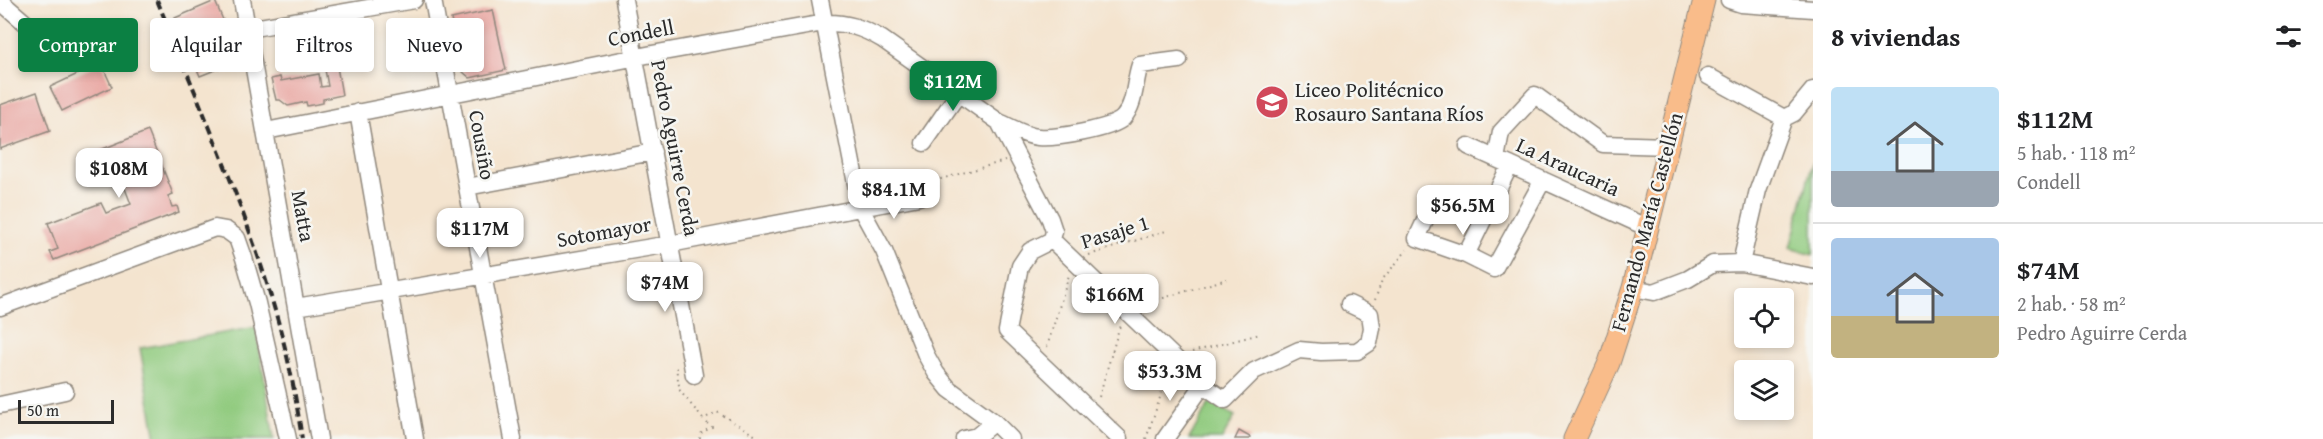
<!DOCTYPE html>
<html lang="es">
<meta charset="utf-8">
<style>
:root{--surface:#fff;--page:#f6f6f6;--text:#202124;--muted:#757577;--line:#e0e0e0;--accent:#0b8043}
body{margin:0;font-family:"Gentium Book Plus",serif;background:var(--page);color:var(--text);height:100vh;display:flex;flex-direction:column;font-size:22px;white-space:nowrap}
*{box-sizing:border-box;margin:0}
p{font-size:20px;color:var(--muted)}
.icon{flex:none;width:33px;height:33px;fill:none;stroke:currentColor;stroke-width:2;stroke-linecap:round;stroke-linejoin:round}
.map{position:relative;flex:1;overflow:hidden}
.details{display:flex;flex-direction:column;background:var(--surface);width:510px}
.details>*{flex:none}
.banner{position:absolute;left:18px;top:18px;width:570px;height:54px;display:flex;gap:12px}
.fabs{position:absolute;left:1734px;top:288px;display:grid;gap:12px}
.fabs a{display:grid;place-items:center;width:60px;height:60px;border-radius:6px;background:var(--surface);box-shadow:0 3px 9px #0003;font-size:30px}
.scale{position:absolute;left:18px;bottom:15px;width:96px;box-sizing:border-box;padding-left:6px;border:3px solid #2b2b2b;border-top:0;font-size:16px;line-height:21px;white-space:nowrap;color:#2b2b2b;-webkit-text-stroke:4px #f6f6f2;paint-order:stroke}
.price{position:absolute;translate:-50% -51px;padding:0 14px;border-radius:12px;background:#fff;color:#222;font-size:20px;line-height:39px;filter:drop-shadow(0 2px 3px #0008)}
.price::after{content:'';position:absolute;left:50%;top:36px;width:18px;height:14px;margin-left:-9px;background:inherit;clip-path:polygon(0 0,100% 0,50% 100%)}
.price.on{background:var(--accent);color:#fff}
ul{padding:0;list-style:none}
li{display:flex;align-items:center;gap:18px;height:150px;padding:0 18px}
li+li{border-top:2px solid var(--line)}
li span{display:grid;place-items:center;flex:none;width:168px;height:120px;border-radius:6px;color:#555}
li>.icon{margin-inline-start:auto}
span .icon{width:72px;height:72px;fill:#fffc;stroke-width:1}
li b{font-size:26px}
h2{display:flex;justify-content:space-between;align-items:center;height:72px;padding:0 18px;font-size:26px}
.tag{padding:0 21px;border-radius:6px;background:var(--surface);box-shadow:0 3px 9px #0003;font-size:21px;line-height:54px}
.tag.on{background:var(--accent);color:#fff}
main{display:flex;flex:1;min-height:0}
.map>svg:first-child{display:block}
</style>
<main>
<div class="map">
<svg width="1813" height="439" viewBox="0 0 1813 439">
<rect width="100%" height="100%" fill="#f6f6f2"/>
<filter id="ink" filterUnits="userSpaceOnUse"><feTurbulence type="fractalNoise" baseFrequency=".0167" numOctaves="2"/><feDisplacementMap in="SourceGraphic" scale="12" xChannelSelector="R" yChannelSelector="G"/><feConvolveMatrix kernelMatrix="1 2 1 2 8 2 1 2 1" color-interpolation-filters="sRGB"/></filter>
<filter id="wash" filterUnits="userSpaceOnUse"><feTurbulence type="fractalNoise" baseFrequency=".008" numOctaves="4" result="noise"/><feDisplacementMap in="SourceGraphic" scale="24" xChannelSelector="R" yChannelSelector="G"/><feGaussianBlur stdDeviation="1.35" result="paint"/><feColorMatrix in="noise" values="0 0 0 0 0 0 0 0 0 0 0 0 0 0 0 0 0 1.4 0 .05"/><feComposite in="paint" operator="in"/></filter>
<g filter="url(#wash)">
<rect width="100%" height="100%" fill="#f4e4cf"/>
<path fill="#91cb7f" stroke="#5e7b55" stroke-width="1.5" d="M1813,161V255L1790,248Z
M256,327L274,439H156L140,348Z
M1210,402L1235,416L1222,439H1189Z"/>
<g id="blocks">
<path fill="#e9a6a1" d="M215,1L240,60L200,76L175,18Z
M493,10L506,70L470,78L462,71L451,19Z
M336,61L342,95L323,99V103L307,106L306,102L288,106L280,100H276L271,79L280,77L281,81L319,74L321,87L328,86L324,64Z
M101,63L112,87L62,111L50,87Z
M37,92L50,131L0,149V105Z
M148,131L173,194L168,196L172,207L177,206L179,212L54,260L50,252L58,249L48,223L101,203L106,213L131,204L113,157L89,166L85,156Z
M1239,431L1250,437L1249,439H1235Z"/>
</g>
</g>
<g filter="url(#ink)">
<use href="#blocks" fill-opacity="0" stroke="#90887d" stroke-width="1.5"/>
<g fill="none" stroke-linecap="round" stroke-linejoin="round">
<g stroke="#90887d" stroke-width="19">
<path id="minor" d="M242,0L319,439
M433,0L513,439
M624,0L694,375
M820,0L861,209L884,251L926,355L936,373L949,389L994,422L1011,439
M1729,0L1741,4L1813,9
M0,1L59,52
M248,29L414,0
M1708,76L1784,118L1794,113L1813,90
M358,112L415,439
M999,122C1011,127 1025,136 1038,137C1054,139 1112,129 1123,118C1136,103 1134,82 1140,65L1179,60
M266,131L652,54L824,23C846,22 863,28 882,39L999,122L1050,219L1054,231L1052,240L1030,251L1020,266L1007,331L1119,438
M924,143L958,94
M1468,146L1648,228
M1496,159L1501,132L1535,95L1603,144L1668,146
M467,187L653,152
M1430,210L1417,238L1466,255L1494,269L1543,180
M1052,240L1203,385L1225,400L1254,371L1299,350L1321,352L1357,351L1369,343L1372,328L1370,314L1349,304
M1466,255L1510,165
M1741,263L1758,190L1784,118
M1633,288L1654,292L1688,279L1713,264L1741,263L1813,277
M0,307L215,228L226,230L237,238L244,258L257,303L288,439
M296,307L670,244L919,197
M0,405L65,391
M964,439L977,436L994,422
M1165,439L1203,385"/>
</g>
<g stroke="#90887d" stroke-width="23">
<path id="major" d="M1574,439L1609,363L1633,288L1704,0"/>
</g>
<path stroke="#90887d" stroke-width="2" stroke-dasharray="1.5 4.5" stroke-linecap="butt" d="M923,184L1005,161
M1089,255L1166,231
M1375,300L1382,280L1407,250
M1140,305L1227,279
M1047,347L1069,275
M1192,352L1260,334
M678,368H676L680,391L703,419L717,412L761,439
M1099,397L1120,325
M700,439V434L712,427L703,420
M1146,439L1168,374"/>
<use href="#minor" stroke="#fff" stroke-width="16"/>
<use href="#major" stroke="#f9bc8a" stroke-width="21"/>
<path stroke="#2b2b2b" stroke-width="4" stroke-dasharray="9 4.5" stroke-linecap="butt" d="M157,0C202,111 252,221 282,336C291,370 297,405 302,439"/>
</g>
</g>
<defs>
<g id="school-disc" transform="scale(1.725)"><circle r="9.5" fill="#d1495b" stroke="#f6f6f2"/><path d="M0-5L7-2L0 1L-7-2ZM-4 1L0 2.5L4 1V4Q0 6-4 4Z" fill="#fff"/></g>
</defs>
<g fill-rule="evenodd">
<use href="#school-disc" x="1272" y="102"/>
</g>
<g text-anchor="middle" stroke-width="5" stroke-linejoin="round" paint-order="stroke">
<g font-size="21" fill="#2b2b2b" stroke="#f6f6f2">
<text transform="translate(641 33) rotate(-11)" y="7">Condell</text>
<text transform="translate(482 145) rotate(80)" y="7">Cousiño</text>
<text transform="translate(675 148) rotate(79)" y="7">Pedro Aguirre Cerda</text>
<text transform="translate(1568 167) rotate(25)" y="7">La Araucaria</text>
<text transform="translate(303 216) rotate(80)" y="7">Matta</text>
<text transform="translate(1647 222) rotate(-75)" y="7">Fernando María Castellón</text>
<text transform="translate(604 232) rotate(-10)" y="7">Sotomayor</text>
<text transform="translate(1115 232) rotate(-17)" y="7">Pasaje 1</text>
</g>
<g font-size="21" fill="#2b2b2b" stroke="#f6f6f2" text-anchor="start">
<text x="1295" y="97">Liceo Politécnico<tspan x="1295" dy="24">Rosauro Santana Ríos</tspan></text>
</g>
</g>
</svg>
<div class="fabs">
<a><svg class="icon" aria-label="locate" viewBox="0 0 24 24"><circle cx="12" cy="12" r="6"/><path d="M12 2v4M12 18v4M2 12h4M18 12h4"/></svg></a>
<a><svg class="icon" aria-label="layers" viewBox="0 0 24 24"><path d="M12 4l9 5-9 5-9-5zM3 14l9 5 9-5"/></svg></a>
</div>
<div class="scale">50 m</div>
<b class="price on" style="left:953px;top:112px">$112M</b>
<b class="price" style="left:119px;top:199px">$108M</b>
<b class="price" style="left:894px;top:220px">$84.1M</b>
<b class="price" style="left:1463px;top:236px">$56.5M</b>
<b class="price" style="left:480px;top:259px">$117M</b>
<b class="price" style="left:665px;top:313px">$74M</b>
<b class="price" style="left:1115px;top:325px">$166M</b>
<b class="price" style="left:1170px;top:402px">$53.3M</b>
<div class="banner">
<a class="tag on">Comprar</a>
<a class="tag">Alquilar</a>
<a class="tag">Filtros</a>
<a class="tag">Nuevo</a>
</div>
</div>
<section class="details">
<h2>8 viviendas<svg class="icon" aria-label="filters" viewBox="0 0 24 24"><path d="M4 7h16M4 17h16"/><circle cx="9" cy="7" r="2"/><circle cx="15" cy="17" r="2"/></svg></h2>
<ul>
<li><span style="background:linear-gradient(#bfe0f5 70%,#9aa5b1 0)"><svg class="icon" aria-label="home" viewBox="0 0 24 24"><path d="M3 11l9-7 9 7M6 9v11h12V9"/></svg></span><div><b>$112M</b><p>5 hab. · 118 m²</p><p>Condell</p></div></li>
<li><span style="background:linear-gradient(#a9c7e8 65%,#c2b280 0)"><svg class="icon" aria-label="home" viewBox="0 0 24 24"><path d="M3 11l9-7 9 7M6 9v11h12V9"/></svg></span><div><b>$74M</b><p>2 hab. · 58 m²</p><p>Pedro Aguirre Cerda</p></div></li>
</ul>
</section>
</main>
